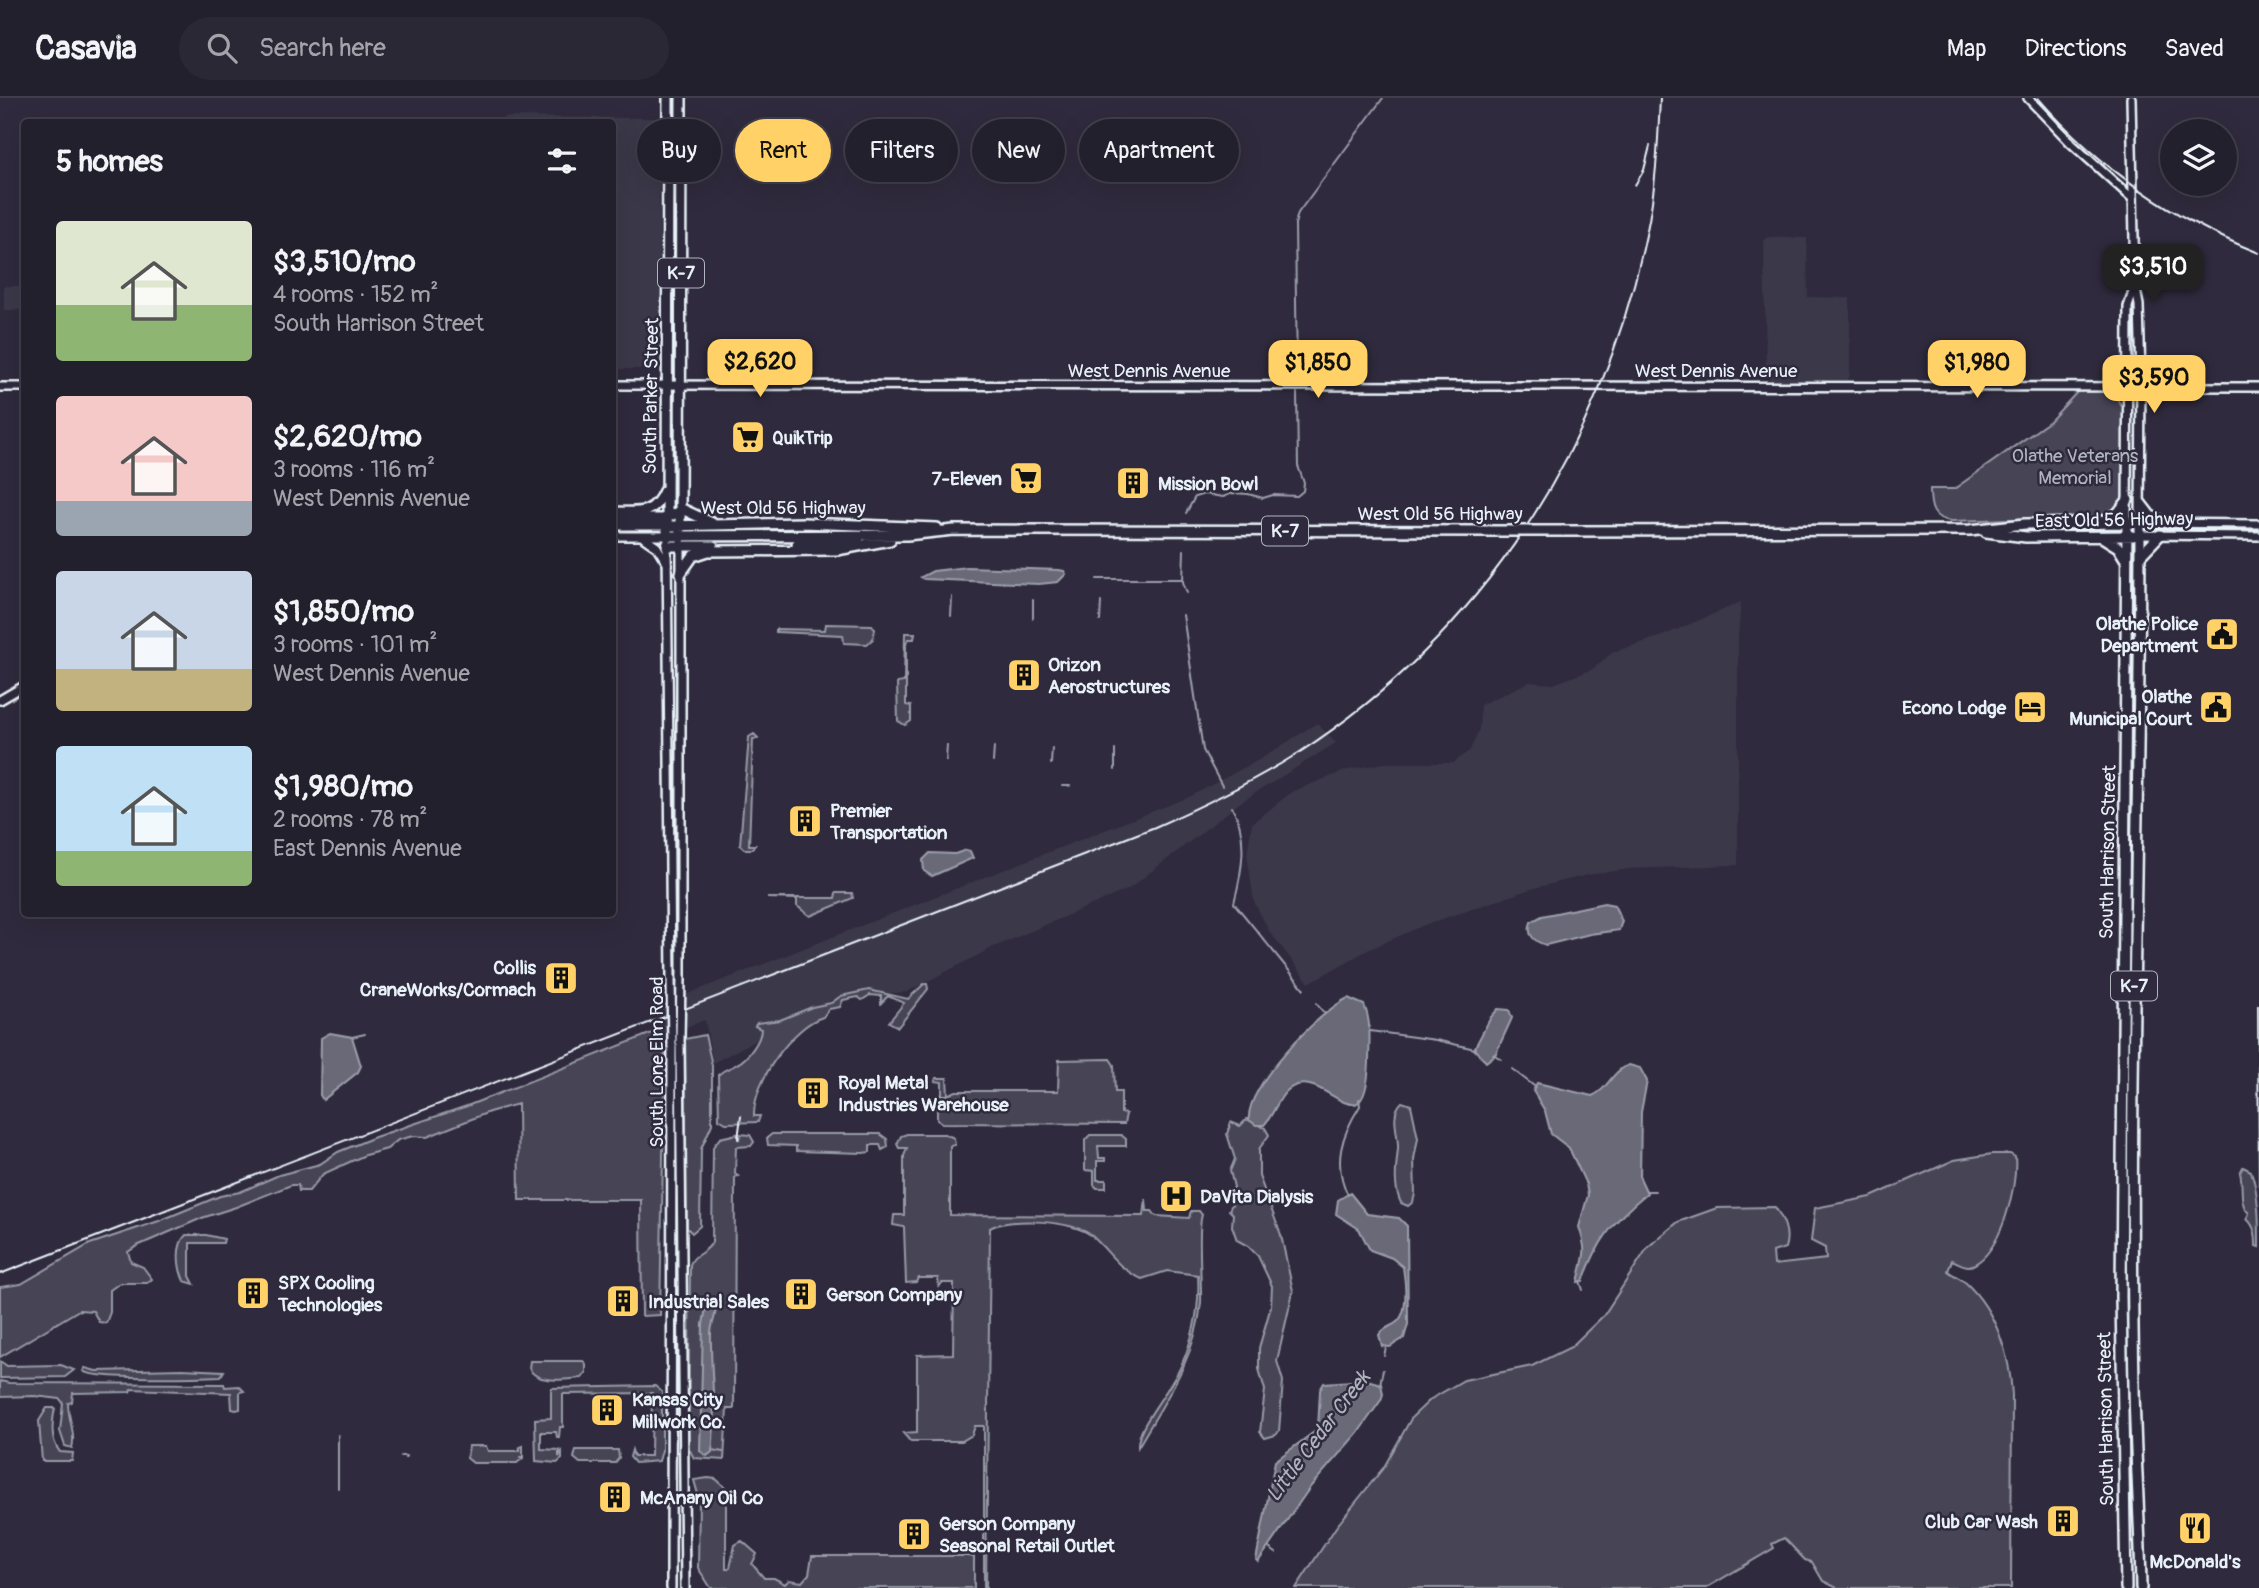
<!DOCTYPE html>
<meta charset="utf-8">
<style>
:root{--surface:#23202e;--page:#2b2836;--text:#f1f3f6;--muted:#a3a3aa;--line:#403e4a;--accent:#ffd166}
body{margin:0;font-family:Pangolin,sans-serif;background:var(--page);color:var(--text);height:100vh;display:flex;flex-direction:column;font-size:26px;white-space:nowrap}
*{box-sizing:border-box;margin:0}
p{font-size:23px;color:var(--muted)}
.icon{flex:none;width:38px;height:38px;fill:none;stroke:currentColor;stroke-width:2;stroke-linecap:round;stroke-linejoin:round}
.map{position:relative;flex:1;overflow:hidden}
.details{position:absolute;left:21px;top:21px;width:595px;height:798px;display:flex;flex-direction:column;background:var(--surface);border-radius:7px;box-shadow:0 7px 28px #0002,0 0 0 2px var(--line)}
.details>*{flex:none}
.top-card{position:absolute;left:637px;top:21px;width:665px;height:63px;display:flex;gap:14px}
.controls{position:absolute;left:2160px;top:21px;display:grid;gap:14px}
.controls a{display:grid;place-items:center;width:77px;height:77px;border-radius:50%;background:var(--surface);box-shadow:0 7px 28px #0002,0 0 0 2px var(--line);font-size:35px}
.price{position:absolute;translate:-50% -60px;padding:0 16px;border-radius:14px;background:var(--accent);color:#111;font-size:23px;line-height:46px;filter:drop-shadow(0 2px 4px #0008)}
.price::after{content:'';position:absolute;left:50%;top:42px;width:21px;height:16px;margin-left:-10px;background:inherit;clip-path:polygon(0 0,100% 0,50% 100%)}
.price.active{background:#222;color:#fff}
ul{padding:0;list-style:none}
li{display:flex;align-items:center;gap:21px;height:175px;padding:0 35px}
li span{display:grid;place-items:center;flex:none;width:196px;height:140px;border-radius:7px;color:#555}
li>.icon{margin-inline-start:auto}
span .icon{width:84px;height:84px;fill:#fffc;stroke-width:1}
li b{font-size:30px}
h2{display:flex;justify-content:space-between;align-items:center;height:84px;padding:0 35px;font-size:30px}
.tag{padding:0 24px;border-radius:32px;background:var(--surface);box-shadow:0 7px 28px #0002,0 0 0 2px var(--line);font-size:24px;line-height:63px}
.tag.active{background:var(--accent);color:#111}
header{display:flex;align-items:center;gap:42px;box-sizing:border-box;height:98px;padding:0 35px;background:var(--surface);border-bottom:2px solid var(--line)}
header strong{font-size:33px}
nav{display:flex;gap:38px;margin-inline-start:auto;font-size:24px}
.search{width:490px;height:63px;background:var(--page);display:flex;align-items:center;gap:18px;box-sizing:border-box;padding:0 24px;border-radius:38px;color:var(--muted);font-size:26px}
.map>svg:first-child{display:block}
</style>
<header>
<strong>Casavia</strong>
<div class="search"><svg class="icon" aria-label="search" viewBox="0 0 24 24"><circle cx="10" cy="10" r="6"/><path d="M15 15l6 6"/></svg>Search here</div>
<nav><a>Map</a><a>Directions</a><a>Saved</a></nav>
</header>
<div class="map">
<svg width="2259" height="1490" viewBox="0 0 2259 1490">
<rect width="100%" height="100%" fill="#2f2a3d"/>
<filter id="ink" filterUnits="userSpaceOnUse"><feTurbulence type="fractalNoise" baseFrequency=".0143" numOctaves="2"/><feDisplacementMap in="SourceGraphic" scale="14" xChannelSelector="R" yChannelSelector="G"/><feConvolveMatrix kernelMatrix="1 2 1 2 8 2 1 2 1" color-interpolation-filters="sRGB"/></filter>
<g filter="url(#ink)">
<path fill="#3b3749" d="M504,19L659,20L660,271H613L612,24H504Z
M1768,139L1807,140L1808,199L1850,200V277L1848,282L1773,283L1766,279L1764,143Z
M4,188H24V212H4Z
M1741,504L1738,540V767L1629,771L1588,777L1531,791L1422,828L1368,852L1309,885L1269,833L1254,804L1247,756L1252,725L1293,693L1347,672L1383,665H1453L1470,652L1479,631L1480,607L1529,584L1553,586L1591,572L1613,554L1662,538Z
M1317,625L1336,645L1241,704L1129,791L994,849L907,894L834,901L713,965L705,922L660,939L659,907L1189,699L1262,660Z"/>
<path fill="#464455" stroke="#979aa6" stroke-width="2" d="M2079,292L2106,294L2114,297L2125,312L2126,401L2122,409L2107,418L1952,423C1932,422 1930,409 1930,391H1954L2050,323Z
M826,526L872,527L875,531L873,541L867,546L844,545L843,537L776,534V531L825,532Z
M905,535H915L914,541H908L906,545V607L911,608V623L905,627L898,623L897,585L904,584Z
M754,636L758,640L753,641L749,747H755L752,751H744L740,747L749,639Z
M836,795H852L853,800L810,818L797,808V801L767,800H835Z
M924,886H927L928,891L898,929L889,924L904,905L888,898L881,905V898L870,897L862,902L858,899L843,902L840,909L829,911L823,919C794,927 753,983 754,1018H760L758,1024L726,1025L719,1021L718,977C725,970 730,971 737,966C747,961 761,943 761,931L755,928L757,925L780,922L812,909L831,905L841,898L869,892L908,901Z
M657,933L665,952L660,1217L642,1218L641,1102H519L518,1006L489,1014L427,1039L413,1038L398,1042L387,1051L365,1057L323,1076L309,1093H299L298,1087H291L236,1109L202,1120L137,1148L128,1154L131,1164L143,1169L152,1181L147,1185H120L110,1192V1214L106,1225L99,1224L93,1213L79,1212L0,1259V1189L21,1186L90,1146L159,1123L220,1098L240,1094L279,1077L320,1066L338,1054L375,1039L467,1008Z
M705,937L712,967V1026L701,1051L700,1128L692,1135L687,1130L685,941Z
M1110,961L1114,967L1115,994H1121V1015L1126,1016L1124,1026L942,1025L937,1022V999L942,997V984L935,983L936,980H947L948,997L956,993H1058L1059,962Z
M1402,1004L1411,1007L1418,1040L1414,1061L1415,1096L1413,1104L1408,1108L1401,1105C1393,1089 1396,1069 1398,1051C1399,1036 1389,1016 1402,1004Z
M1247,1021L1265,1030L1269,1037L1259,1051V1078L1281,1137L1293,1193L1277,1263L1283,1283L1279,1333L1276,1337L1265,1340L1260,1334L1265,1292L1259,1271V1250L1271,1208L1272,1188L1258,1158L1248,1148L1237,1142L1232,1128L1233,1116L1229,1112L1232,1106L1230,1096L1234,1089L1230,1073L1235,1061L1227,1036L1231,1024L1240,1028Z
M737,1036L739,1042L740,1036L750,1037L754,1044L751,1048L736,1049L735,1076L738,1078L735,1079L734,1311H727L724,1362L694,1360L688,1349L690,1167C693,1155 707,1156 712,1144L713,1049L720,1040Z
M772,1036H880L887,1041L888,1049L882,1052L880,1047H870V1054L863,1055L796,1053V1048L768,1047L767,1040Z
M907,1036H945L954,1040L955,1047L950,1048V1117L1144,1118L1146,1101L1147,1113H1152L1156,1118L1189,1120L1191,1113H1199L1202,1117C1197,1129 1202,1188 1201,1205C1196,1259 1166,1301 1138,1349C1136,1329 1172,1290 1181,1268C1194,1239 1200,1209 1198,1177L1167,1173L1142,1181C1118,1171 1110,1154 1092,1138C1074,1122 1010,1119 990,1130L986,1490H984V1328H975L972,1337L962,1343H910L903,1335L917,1334V1257L953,1256L954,1185H942L939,1189L938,1180H918L916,1184L906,1185L904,1129L893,1127L894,1117H904V1058L907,1050H899L897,1046L901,1038Z
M1090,1037H1121L1126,1041V1048H1098L1099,1060H1105V1063H1097V1082H1106V1090H1097L1094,1087V1073L1085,1072V1042Z
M1992,1056H2010L2015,1059C2018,1088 2001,1154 1973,1167C1966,1170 1959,1165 1952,1162L1948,1173C1953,1177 1960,1180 1966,1185C1996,1213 2010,1257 2012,1297L2011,1490H1837L1823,1483L1812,1464L1805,1462L1784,1440L1772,1446L1774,1450L1706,1490H1296L1336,1429L1384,1369L1412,1319L1431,1301L1464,1282L1532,1268L1571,1249L1604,1217L1648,1149L1678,1124L1717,1110L1775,1109C1783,1121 1790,1134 1785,1150L1773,1154L1774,1167L1826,1161L1825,1150L1811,1143L1815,1110L1871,1099L1954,1062Z
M2243,1069L2251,1073C2259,1095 2259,1125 2259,1149L2256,1148C2256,1136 2255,1129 2247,1121L2249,1115C2238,1106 2244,1088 2240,1075Z
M186,1137H206L224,1141L223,1145H190V1178L194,1186L184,1183C178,1170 175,1148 186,1137Z
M0,1263L7,1268L61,1267L74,1272L65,1279L0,1280Z
M583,1263L586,1266V1275L582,1280C566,1281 537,1287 529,1270L530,1263Z
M85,1270L96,1273L182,1271L224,1273L221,1278C201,1279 92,1282 83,1273Z
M0,1283L9,1285L224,1286L225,1289L239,1288L244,1293L240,1294V1311L236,1312L232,1311L231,1295L131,1291L130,1294L73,1295L72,1304L68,1305C68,1321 76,1335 72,1350L65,1348L60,1333L63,1305L60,1301L35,1298L0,1299Z
M655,1288L662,1294V1352L659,1363L635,1365L630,1359L632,1352L634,1358H651L652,1295L563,1296V1329H560L559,1339H557L556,1334H541V1351L559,1352V1359L562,1352V1361L557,1365L536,1363L535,1321L551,1320V1290Z
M47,1310H55C52,1325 50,1342 60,1354L73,1355L72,1363H42L39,1323Z
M469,1348H486L488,1353H519L520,1349L523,1348V1360L517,1365H473L467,1360Z
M576,1352H618L619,1360L615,1365H580L574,1360Z
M708,1380L716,1381L726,1390V1471L730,1470L735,1447L742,1443L757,1456L752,1466L764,1480H774L785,1486L789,1482L802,1484L809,1476L812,1458H967L974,1459V1490H711L698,1470L699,1400L694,1382Z"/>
<path fill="#696978" stroke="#9c9fab" stroke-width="2" d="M967,469L1059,472L1064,473L1066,476L1058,484L1039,486L924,481L921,479L933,473Z
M966,752L970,753L973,760L932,778L924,773L923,762L930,755L955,756Z
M1604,805L1614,807L1622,823L1619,832L1590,836L1546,847C1535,844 1526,837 1531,824L1542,818Z
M1348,900L1364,907C1372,924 1369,947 1369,965C1365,1048 1329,978 1297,987C1279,992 1276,1015 1264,1027H1256L1249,1022C1245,989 1319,914 1348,900Z
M1498,911L1509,912L1512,920L1495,957L1486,964L1474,951L1491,919Z
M330,935L352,939L361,968L358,974L323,1002L320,997L321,940Z
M1629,967L1640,970L1647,983L1641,1014L1640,1080L1647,1095C1613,1123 1598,1142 1583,1183L1578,1184C1584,1156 1588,1156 1579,1129L1588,1097L1586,1086L1569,1050L1551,1036L1545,1013L1533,993L1537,985L1592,998C1608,992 1612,972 1629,967Z
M1350,1095L1367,1116L1399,1120L1407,1128L1408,1226L1404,1240L1390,1249L1382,1248L1379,1237C1384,1229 1391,1229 1397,1224C1409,1214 1405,1182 1403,1169L1392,1160L1370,1152L1359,1131L1336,1116L1338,1102Z
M713,1203C719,1215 712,1222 711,1234C710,1274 717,1313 712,1354L707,1358L700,1353L703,1226L707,1205Z
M1367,1282L1381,1286L1383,1296L1381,1302L1360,1332L1311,1388L1258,1464L1256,1462L1275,1363L1318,1331L1320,1292L1324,1285Z"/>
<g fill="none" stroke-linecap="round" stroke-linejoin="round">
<path stroke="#9c9fab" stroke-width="2" d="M1297,278L1295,126L1298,115L1383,0
M1186,415L1195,399L1204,396L1223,399L1233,395L1248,396L1263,400L1273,397L1297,398L1303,393L1304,385L1298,368L1297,295
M1184,452L1183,484L1187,495
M1097,481H1183
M1183,517L1203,652L1222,688
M951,518L952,499
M1033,520V502
M1100,523L1101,504
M946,663L947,647
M993,664L994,649
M1051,666L1052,650
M1115,672V652
M1062,688H1070
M1232,709C1249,738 1242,774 1234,805L1304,891
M1316,905L1324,915
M1370,933L1436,942L1475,951
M352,939L365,936
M1493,956L1501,961
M1512,971L1534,988
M941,997H947
M1646,1093H1655
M1348,1097C1332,1065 1342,1036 1360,1008L1359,1001
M1580,1183L1583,1192
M1384,1258L1386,1249
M1380,1286L1383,1272
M338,1337V1390
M559,1352V1358
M712,1352L723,1354
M401,1358H406L405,1360
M520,1359H523
M1269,1450L1276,1455"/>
<g stroke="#e8f1f8" stroke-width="12">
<path id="secondary" d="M2028,0L2072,46L2133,101
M2131,0L2135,187L2139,207L2141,279L2140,425
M612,287L2259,289
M0,289H24
M2141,404L2151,417L2166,424
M2127,425L2128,209L2135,188
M612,428H666
M612,438H667
M644,440L657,449L667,465
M0,602L24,588"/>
</g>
<g stroke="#e8f1f8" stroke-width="12">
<path id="primary" d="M2140,425L2259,426
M2140,437L2259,438
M681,443V879
M667,445L671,881
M680,944L685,1490
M671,1490L672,947"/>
</g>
<g stroke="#e8f1f8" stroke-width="14">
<path id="highway" d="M668,0L667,438L907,437L954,432L1490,433
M682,411L712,425
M612,414C637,414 653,419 664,393
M612,421H666L682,411
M2103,423L2117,416L2128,402
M666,428L803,425L937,430
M1562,433L1970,432L2025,426L2140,425C2140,712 2128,1000 2134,1287C2135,1355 2140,1422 2141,1490
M1986,434L2026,439L2133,438
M680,438L681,0
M2102,439L2118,449L2126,462
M797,446L846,445L859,440
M667,448H713
M2141,457L2160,437
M681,475L693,458L708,453L837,452L890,442
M2126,1490L2121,1199L2127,425"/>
</g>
<use href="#secondary" stroke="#2f2a3d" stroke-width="7"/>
<use href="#primary" stroke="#2f2a3d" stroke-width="7"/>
<use href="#highway" stroke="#2f2a3d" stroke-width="9"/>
<path stroke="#e8f1f8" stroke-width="2" d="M2038,0C2099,70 2173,121 2259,155
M1635,87L1644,72L1650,48
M2258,907L2259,1088
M738,1041L741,1018
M0,1176L1155,729C1205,707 1254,683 1300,654C1484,534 1601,350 1646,137C1656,92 1658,46 1660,0"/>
<g stroke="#e8f1f8" stroke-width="12" stroke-linecap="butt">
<path id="primary-bridge" d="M671,881L672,947
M680,944L681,879"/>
</g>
<g stroke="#e8f1f8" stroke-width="14" stroke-linecap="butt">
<path id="highway-bridge" d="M1490,433H1562"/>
</g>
<use href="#primary-bridge" stroke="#2f2a3d" stroke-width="7"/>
<use href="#highway-bridge" stroke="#2f2a3d" stroke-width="9"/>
</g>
</g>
<defs>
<g id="supermarket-square" transform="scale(1.75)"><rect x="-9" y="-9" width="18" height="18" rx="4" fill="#ffd166" stroke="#2f2a3d"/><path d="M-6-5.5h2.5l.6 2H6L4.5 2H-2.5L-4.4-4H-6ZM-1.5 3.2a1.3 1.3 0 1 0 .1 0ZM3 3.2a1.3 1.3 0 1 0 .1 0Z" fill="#111"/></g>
<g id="building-square" transform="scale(1.75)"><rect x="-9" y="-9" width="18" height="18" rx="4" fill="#ffd166" stroke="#2f2a3d"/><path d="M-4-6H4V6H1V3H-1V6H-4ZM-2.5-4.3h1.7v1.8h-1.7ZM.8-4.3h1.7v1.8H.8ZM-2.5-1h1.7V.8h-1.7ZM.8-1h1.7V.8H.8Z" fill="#111"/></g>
<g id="civic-square" transform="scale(1.75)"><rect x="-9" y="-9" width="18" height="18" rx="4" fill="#ffd166" stroke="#2f2a3d"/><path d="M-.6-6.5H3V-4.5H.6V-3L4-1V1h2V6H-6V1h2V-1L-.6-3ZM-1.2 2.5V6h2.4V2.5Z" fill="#111"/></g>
<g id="hotel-square" transform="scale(1.75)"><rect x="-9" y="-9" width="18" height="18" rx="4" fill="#ffd166" stroke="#2f2a3d"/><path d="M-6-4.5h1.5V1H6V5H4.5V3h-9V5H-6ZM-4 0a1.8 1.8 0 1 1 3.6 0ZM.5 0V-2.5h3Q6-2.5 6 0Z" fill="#111"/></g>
<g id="hospital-square" transform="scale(1.75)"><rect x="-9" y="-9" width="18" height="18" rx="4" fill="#ffd166" stroke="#2f2a3d"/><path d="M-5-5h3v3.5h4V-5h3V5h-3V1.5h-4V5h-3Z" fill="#111"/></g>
<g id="restaurant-square" transform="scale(1.75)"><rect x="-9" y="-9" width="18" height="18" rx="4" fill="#ffd166" stroke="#2f2a3d"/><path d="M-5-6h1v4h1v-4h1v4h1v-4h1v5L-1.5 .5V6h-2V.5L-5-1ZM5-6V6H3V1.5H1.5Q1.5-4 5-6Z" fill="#111"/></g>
</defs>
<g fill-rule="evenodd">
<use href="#supermarket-square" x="748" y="339"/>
<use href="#supermarket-square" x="1026" y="380"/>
<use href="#building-square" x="1133" y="385"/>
<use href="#civic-square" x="2222" y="536"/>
<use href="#building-square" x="1024" y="577"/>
<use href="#hotel-square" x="2030" y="609"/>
<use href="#civic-square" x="2216" y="609"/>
<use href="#building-square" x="805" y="723"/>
<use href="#building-square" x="561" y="880"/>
<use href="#building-square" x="813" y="995"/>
<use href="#hospital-square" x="1176" y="1098"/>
<use href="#building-square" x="253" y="1195"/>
<use href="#building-square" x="801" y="1196"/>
<use href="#building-square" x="623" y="1203"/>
<use href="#building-square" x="607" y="1312"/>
<use href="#building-square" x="615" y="1399"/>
<use href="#building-square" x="2063" y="1423"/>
<use href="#restaurant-square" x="2195" y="1430"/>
<use href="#building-square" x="914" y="1436"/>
</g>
<g text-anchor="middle" stroke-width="5" stroke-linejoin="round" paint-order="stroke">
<g fill="#2f2a3d" stroke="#b0b5c0" stroke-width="2">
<rect x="658" y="160.5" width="46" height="29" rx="5"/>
<rect x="1262" y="418.5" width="46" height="29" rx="5"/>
<rect x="2111" y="873.5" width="46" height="29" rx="5"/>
</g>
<g font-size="18" font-weight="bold" fill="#e8f1f8">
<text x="681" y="181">K-7</text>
<text x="1285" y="439">K-7</text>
<text x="2134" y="894">K-7</text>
</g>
<g font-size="19" fill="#e8f1f8" stroke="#2f2a3d">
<text x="1149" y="279">West Dennis Avenue</text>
<text x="1716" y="279">West Dennis Avenue</text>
<text transform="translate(650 298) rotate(-89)" y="7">South Parker Street</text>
<text x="783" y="416">West Old 56 Highway</text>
<text x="1440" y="422">West Old 56 Highway</text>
<text transform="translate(2114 421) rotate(-1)" y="7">East Old 56 Highway</text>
<text transform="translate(2107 754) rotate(-89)" y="7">South Harrison Street</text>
<text transform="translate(656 964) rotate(-90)" y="7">South Lone Elm Road</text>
<text transform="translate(2105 1321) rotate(-91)" y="7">South Harrison Street</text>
</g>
<g font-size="19" font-weight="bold" fill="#e8f1f8" stroke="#2f2a3d" text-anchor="start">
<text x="772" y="346">QuikTrip</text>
<text x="1002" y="387" text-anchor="end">7-Eleven</text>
<text x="1158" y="392">Mission Bowl</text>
<text x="2198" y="532" text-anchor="end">Olathe Police<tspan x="2198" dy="22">Department</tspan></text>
<text x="1048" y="573">Orizon<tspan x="1048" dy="22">Aerostructures</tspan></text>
<text x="2192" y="605" text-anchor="end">Olathe<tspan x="2192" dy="22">Municipal Court</tspan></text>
<text x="2006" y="616" text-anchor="end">Econo Lodge</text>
<text x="830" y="719">Premier<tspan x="830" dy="22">Transportation</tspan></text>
<text x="536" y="876" text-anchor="end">Collis<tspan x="536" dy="22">CraneWorks/Cormach</tspan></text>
<text x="838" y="991">Royal Metal<tspan x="838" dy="22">Industries Warehouse</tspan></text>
<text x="1200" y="1105">DaVita Dialysis</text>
<text x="278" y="1191">SPX Cooling<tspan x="278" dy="22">Technologies</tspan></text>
<text x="826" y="1203">Gerson Company</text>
<text x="648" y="1210">Industrial Sales</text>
<text x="632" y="1308">Kansas City<tspan x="632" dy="22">Millwork Co.</tspan></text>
<text x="640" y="1406">McAnany Oil Co</text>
<text x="2038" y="1430" text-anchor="end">Club Car Wash</text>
<text x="939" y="1432">Gerson Company<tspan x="939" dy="22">Seasonal Retail Outlet</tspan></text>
<text x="2195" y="1470" text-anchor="middle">McDonald's</text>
</g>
<g font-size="19" fill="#afb4bf" stroke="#2f2a3d">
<text x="2075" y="364">Olathe Veterans<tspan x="2075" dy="22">Memorial</tspan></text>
</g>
<g font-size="21" font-style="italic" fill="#afb4be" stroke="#2f2a3d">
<text transform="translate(1318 1338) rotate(-53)" y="7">Little Cedar Creek</text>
</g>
</g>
</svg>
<div class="controls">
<a><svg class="icon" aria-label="layers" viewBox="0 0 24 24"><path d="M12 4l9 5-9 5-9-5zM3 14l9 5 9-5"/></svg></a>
</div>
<b class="price active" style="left:2153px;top:206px">$3,510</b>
<b class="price" style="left:760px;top:301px">$2,620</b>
<b class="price" style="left:1318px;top:302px">$1,850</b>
<b class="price" style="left:1977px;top:302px">$1,980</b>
<b class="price" style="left:2154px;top:317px">$3,590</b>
<div class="top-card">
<a class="tag">Buy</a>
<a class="tag active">Rent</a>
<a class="tag">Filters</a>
<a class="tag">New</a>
<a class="tag">Apartment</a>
</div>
<section class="details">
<h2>5 homes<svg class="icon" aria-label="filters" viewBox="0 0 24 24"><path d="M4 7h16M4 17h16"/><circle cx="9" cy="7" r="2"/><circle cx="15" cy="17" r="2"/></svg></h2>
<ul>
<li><span style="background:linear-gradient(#dfe7d0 60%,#8fb573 0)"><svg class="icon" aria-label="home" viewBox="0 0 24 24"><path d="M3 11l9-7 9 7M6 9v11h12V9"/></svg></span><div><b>$3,510/mo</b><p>4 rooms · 152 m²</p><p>South Harrison Street</p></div></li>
<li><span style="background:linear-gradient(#f6c9c9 75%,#9aa5b1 0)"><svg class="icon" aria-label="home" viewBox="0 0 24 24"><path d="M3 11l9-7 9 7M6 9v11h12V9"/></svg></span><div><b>$2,620/mo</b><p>3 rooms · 116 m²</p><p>West Dennis Avenue</p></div></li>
<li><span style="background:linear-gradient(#c9d6e8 70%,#c2b280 0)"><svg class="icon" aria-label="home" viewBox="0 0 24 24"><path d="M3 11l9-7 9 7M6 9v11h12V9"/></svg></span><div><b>$1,850/mo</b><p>3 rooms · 101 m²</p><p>West Dennis Avenue</p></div></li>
<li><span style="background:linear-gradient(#bfe0f5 75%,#8fb573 0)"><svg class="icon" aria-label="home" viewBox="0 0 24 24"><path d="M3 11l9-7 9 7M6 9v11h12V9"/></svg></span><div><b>$1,980/mo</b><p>2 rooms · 78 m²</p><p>East Dennis Avenue</p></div></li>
</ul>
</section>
</div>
